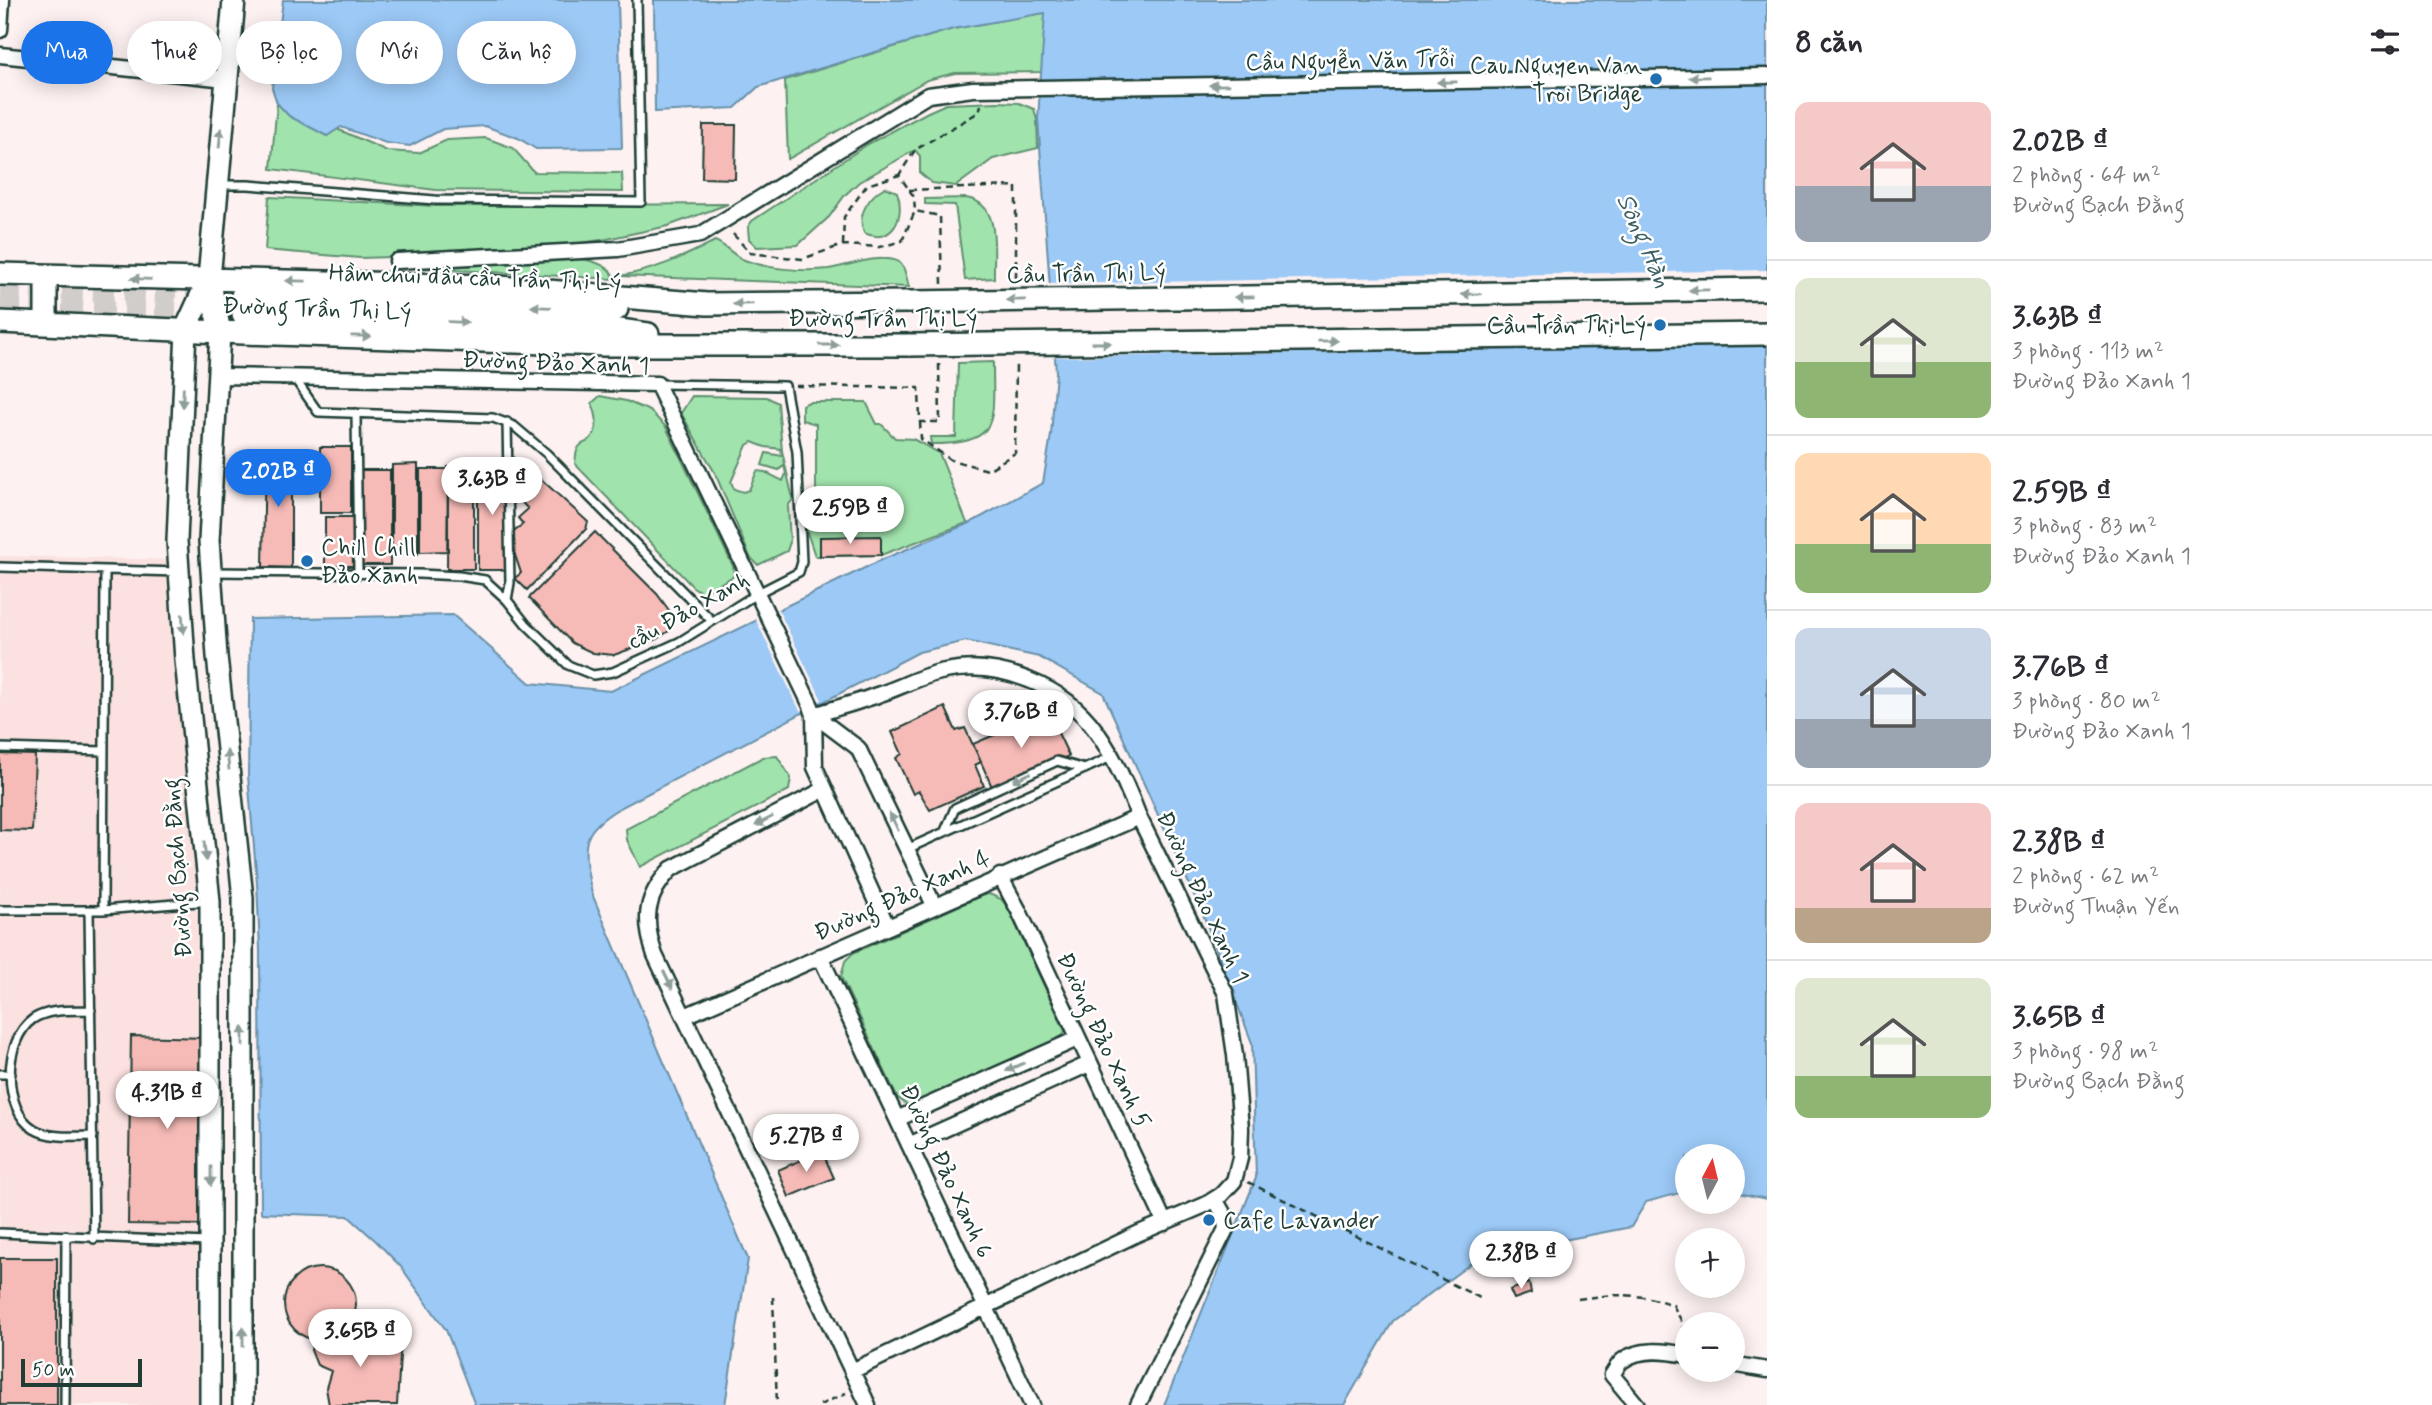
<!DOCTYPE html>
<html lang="vi">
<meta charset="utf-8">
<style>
:root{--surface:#fff;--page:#f2f2f3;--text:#2b2b33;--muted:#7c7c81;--line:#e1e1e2;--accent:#1a73e8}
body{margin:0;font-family:Mynerve,sans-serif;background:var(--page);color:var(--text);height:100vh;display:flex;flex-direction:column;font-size:26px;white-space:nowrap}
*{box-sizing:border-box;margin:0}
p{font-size:23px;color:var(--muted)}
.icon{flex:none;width:38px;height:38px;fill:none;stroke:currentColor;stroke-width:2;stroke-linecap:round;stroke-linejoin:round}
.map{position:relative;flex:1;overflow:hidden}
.sheet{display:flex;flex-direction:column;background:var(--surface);width:665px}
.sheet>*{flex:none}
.banner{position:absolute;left:21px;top:21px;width:665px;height:63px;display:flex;gap:14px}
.needle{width:46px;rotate:7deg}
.tools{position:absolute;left:1675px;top:1144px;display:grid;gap:14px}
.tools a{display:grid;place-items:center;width:70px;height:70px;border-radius:50%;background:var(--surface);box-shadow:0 4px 18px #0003;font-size:35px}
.scale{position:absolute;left:21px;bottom:18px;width:121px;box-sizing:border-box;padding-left:7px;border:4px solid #1f3d34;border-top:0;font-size:19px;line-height:24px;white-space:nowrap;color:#1f3d34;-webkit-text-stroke:5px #fff;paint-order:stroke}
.price{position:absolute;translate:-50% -60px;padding:0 16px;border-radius:24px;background:#fff;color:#222;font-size:23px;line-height:46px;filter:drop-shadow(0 2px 4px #0008)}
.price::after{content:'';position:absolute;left:50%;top:42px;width:21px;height:16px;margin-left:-10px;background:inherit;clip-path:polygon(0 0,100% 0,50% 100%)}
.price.on{background:var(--accent);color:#fff}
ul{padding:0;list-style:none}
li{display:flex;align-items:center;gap:21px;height:175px;padding:0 28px}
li+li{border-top:2px solid var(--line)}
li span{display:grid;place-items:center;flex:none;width:196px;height:140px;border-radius:14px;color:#555}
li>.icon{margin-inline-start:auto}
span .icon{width:84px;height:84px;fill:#fffc;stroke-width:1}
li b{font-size:30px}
h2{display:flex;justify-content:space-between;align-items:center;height:84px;padding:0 28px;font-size:30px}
.tag{padding:0 24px;border-radius:32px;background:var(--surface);box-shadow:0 4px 18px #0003;font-size:24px;line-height:63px}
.tag.on{background:var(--accent);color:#fff}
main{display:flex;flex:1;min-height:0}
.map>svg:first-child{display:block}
</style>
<main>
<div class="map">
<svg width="1767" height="1405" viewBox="0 0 1767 1405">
<rect width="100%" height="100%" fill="#fdf1f1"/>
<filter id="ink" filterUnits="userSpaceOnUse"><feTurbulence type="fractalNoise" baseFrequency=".0143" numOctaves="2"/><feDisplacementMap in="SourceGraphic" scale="14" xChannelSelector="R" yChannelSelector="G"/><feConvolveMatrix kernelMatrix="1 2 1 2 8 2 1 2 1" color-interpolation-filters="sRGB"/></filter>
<g filter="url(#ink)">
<path fill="#fbe1e0" d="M0,556L180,560L212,891L214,1405H0Z"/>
<path fill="#a1e3ad" stroke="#609070" stroke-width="2" fill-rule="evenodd" d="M1046,12L1043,72L955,73L927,80L788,159L785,80L953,29Z
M998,102L1019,103L1034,109L1037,120L1038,148L993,159L956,186L932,183L920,173V156L915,150L859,182L845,195L829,217L798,245L757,247L749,239L748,227L752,221L868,144L928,112L946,104Z
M277,103L289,116L327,136L337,129L387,151L419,153L447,140L486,138L513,148L534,172L622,173L623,192L436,190L271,169Z
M885,187L897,192C906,216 893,246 864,233C856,215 869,196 885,187Z
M269,197L436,206L728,204L668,226L607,239L550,248L454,255L360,258L265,250Z
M966,198C1002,203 993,250 994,278L965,280L955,205L925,204V199Z
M715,241C725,245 732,254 742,259C766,269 803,272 829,269C849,266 874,255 894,260C905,262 906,277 909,287L619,276C653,271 684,257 715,241Z
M543,255C561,257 611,257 614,279L420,268L481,259Z
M993,362C993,421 1002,444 931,444L930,437H956L958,363Z
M600,396L626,401L650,411L666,427L733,566L734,576L703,593L693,587L575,464C576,459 575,452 579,447C582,442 584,444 588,441C601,431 597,415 592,403Z
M692,396L767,397L778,403L782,451L793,499L788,506L790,542L787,551L758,565L750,557L715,473L681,413ZM752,442L765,447L781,449L782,456L766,453L762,465L779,470L784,465L786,474L783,481L765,472L757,471L749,490L743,492L734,489L731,482L747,445Z
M809,402H866L877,424H881L895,438L913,439L939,453L967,523L881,555L815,556L804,523L808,518L816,516V424L802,420V405Z
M777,756L791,778L789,790L640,867L627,840L626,829L763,757Z
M989,894L1001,899L1008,908L1065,1031L1060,1042L912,1109L897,1097L841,977L845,961L853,953L981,896Z"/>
<path fill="#9cc9f6" stroke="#6a91a8" stroke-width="2" d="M283,0H618L622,148L536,149L518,138L485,126L443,129L410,146L386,143L341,127L327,136L289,116L277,103L272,88Z
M654,0H1767V1199L1733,1192L1732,1157H1687V1191L1646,1202L1631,1227L1481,1256L1393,1321L1344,1405H1164L1256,1178L1252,1043L1204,917L1103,693L1039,657L966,641L919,652L616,810C607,816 592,826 588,838C582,853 589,879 592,894L748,1259L725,1405H475L446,1330L401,1267L376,1241L348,1216L261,1213L260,950L257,883L248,776L250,619L453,615L530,683L611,691L881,560L972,522L1043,483L1051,435L1056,372L1038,119L1045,13L953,29L758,87L735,108L655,112Z"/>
<path fill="#fdf1f1" d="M1767,270V346L1051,357L1045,284Z
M778,609L822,700L800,711L756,620Z"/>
<path fill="#f7bbb7" stroke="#1f3d34" stroke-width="2" d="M703,125H736L735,179L702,178Z
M320,447H351V513H320Z
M291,449V568L263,567L265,450Z
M418,464V554H392V465Z
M478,464H506V570H478Z
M448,467H474V569H447Z
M420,469H448V551L420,552Z
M361,470H390V565H361Z
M531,470L588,522L586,529L527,590L515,578L521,573L515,555L514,539V532L523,524L518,518L528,509L510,490Z
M325,517H354V566H325Z
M595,532L657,594L671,613L669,631L655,640L614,655L593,653L572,643L529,598Z
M881,536V555L820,556V537Z
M945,707L956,731L965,728L981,762L975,765L984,786L930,810L919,791L913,794L896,758L902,754L892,732Z
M1048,712L1069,756L992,787L973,744Z
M0,754L35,755L32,831L0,830Z
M131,1036L207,1038L203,1225L128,1224Z
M822,1151L834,1178L789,1197L778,1170Z
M0,1258H57V1405H0Z
M284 1304a36 36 0 1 1 72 0a36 36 0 1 1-72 0Z
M1529,1283L1531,1293L1514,1299L1510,1290Z
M341,1333L345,1338L401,1339L397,1405H329L326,1388L331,1371L317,1365L311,1350L314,1339Z"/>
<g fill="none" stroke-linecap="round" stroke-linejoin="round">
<path stroke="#d1cdcb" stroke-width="21" stroke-dasharray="21 10" stroke-linecap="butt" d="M0,288L242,296
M0,308L243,315"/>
<g stroke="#1f3d34" stroke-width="12">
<path id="lane" d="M221,185H248L435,200L641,202L637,0
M295,379L318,412L493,418L514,426L547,454L712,621
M356,413L358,574
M0,567L178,572
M212,572L419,574L459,576L485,580L507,600L526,624L568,665L593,675L613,672L679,642L758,593L799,572L802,562L797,452L785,386L657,384
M507,600L510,583L507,422
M0,748L104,751
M945,831L955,808L1057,761L1085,769
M907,849L1111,757
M0,910H103L210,901
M103,910L105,570
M89,911L94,1239
M91,1010C72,1011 50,1008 33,1019C3,1040 2,1110 34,1129C51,1139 74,1136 93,1136
M0,1074H11
M0,1233L207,1242
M65,1405L66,1235"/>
</g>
<g stroke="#1f3d34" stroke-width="19">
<path id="street" d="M0,30L2,0
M0,55L226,79
M397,261L618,249L700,235L928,95L973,89L1767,76
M217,376L657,384L811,706L814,715L815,767L887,926
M814,715C836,708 859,702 880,694C902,687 922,675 945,671C999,660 1064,686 1096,731C1114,756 1128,788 1139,817L1226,994L1235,1055L1241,1129L1240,1158L1234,1181L1221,1195L1205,1205L1137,1234L852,1371
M814,715L858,748L934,905
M825,789L671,869C645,896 643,920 655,955L868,1405
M1000,876L1019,911L1165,1223
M820,956L1032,1405
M685,1016L1139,817
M897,1119L1077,1039
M909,1145L1089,1064
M1732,1364L1767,1370
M1138,1405L1226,1229L1224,1215L1215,1199
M1637,1405L1612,1375C1615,1371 1618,1364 1622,1361C1639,1347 1667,1351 1687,1355"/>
</g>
<g stroke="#1f3d34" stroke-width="24">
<path id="secondary" d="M186,329L177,541L185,660L210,901V1405
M220,332L209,541L217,656L243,898V1405"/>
</g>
<g stroke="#1f3d34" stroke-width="26">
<path id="primary" d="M0,274L488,286L707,304L909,302
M242,296L617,309
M243,315L605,328L648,334
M0,322L243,333L604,345H910
M46,323V276
M186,329L209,279
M220,332L209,279L234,0"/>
</g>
<path stroke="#1f3d34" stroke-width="2.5" stroke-dasharray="7 5" stroke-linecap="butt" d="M909,190L1016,186V282
M733,234L750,253L802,259L843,245L880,247L902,241L915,211
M843,245L844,217L867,185L899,175
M942,284L940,216L915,211L914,197L899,175L915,150L979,112L981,105
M796,386L919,388L920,422H940L939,364
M920,422L921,439L951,460L988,470L1015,453L1016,362
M1248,1182L1480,1298
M773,1297L777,1405
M1578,1299C1616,1294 1637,1292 1673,1305L1683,1324L1684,1338
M820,1405L846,1393"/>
<use href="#lane" stroke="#fff" stroke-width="7"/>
<use href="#street" stroke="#fff" stroke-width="14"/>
<use href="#secondary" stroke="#fff" stroke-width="19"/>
<use href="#primary" stroke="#fff" stroke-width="21"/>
<g stroke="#1f3d34" stroke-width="26" stroke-linecap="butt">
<path id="primary-bridge" d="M909,302L1767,289
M910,345L1767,334"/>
</g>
<use href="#primary-bridge" stroke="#fff" stroke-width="21"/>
</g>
<defs><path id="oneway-solid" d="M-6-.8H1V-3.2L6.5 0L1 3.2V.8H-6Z" transform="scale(1.75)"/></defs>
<g fill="#8f9e9a">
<use href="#oneway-solid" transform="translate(1699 77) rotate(179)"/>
<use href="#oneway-solid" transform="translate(1447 82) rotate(179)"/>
<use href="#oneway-solid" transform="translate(1219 85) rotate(179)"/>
<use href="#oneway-solid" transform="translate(220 138) rotate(-85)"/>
<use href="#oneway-solid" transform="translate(141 279) rotate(-178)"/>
<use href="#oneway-solid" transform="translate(296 281) rotate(-179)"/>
<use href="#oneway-solid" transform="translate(1699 290) rotate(179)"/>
<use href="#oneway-solid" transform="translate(1471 294) rotate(179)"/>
<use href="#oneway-solid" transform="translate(1244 297) rotate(179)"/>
<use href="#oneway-solid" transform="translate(1016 300) rotate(179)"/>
<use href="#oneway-solid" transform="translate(743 304) rotate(179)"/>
<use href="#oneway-solid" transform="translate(541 307) rotate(-178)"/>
<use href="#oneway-solid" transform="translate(458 322) rotate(2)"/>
<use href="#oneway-solid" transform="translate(361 336) rotate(1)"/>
<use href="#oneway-solid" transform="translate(1328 341) rotate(-1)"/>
<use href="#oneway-solid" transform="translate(1101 343)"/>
<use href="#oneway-solid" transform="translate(829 345)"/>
<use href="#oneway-solid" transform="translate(183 397) rotate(92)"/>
<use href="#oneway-solid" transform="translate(183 624) rotate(86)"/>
<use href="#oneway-solid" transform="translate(228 760) rotate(-96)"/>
<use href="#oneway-solid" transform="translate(1022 777) rotate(155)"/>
<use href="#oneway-solid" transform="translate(764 821) rotate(153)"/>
<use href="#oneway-solid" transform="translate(894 822) rotate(-116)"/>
<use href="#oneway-solid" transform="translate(205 851) rotate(84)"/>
<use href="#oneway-solid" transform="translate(668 980) rotate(64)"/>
<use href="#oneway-solid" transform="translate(243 1036) rotate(-90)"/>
<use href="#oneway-solid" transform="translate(1015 1067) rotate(156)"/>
<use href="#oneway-solid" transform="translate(211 1176) rotate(90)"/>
<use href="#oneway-solid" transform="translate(243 1337) rotate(-90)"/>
</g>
</g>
<g fill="#1f6fb2" stroke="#fff" stroke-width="2.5">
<circle cx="1656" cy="79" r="7"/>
<circle cx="1660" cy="325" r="7"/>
<circle cx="307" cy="561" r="7"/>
<circle cx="1209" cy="1220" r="7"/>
</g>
<g text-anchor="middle" stroke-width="5" stroke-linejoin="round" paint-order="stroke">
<g font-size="24" fill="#1f3d34" stroke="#fff">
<text transform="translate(1350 60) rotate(-1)" y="8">Cầu Nguyễn Văn Trỗi</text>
<text transform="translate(1086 273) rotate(-1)" y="8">Cầu Trần Thị Lý</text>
<text transform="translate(475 277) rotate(2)" y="8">Hầm chui đầu cầu Trần Thị Lý</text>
<text transform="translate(317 308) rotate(2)" y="8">Đường Trần Thị Lý</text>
<text x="883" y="326">Đường Trần Thị Lý</text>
<text transform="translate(556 362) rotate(2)" y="8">Đường Đảo Xanh 1</text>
<text transform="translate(688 610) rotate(-29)" y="8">cầu Đảo Xanh</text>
<text transform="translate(177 868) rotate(-94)" y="8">Đường Bạch Đằng</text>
<text transform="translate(902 895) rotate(-24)" y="8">Đường Đảo Xanh 4</text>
<text transform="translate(1203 897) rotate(65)" y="8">Đường Đảo Xanh 1</text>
<text transform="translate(1104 1040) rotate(65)" y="8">Đường Đảo Xanh 5</text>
<text transform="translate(947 1171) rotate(65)" y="8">Đường Đảo Xanh 6</text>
</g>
<g font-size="24" fill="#1f3d34" stroke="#fff" text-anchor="end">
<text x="1642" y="73">Cau Nguyen Van<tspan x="1642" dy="28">Troi Bridge</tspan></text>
<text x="1646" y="333">Cầu Trần Thị Lý</text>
<text x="321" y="555" text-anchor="start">Chill Chill<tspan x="321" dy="28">Đảo Xanh</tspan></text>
<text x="1223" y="1228" text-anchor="start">Cafe Lavander</text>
</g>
<g font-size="26" font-style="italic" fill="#3e6064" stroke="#fff">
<text transform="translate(1645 240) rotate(66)" y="9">Sông Hàn</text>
</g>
</g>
</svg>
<div class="tools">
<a><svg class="needle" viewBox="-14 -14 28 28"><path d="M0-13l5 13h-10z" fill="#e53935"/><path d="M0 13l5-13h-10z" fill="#7c7c81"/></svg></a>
<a>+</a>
<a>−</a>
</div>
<div class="scale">50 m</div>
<b class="price on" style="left:278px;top:509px">2.02B ₫</b>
<b class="price" style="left:492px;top:517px">3.63B ₫</b>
<b class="price" style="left:850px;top:546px">2.59B ₫</b>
<b class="price" style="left:1021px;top:750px">3.76B ₫</b>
<b class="price" style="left:167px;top:1131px">4.31B ₫</b>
<b class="price" style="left:806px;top:1174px">5.27B ₫</b>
<b class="price" style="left:1521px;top:1291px">2.38B ₫</b>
<b class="price" style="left:360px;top:1369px">3.65B ₫</b>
<div class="banner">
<a class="tag on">Mua</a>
<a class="tag">Thuê</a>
<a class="tag">Bộ lọc</a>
<a class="tag">Mới</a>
<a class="tag">Căn hộ</a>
</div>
</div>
<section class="sheet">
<h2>8 căn<svg class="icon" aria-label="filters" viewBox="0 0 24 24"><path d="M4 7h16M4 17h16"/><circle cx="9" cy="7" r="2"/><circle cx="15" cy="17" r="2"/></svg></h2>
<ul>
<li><span style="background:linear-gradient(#f6c9c9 60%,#9aa5b1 0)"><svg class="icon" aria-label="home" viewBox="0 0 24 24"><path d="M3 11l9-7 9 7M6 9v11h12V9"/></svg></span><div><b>2.02B ₫</b><p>2 phòng · 64 m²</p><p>Đường Bạch Đằng</p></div></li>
<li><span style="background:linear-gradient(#dfe7d0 60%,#8fb573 0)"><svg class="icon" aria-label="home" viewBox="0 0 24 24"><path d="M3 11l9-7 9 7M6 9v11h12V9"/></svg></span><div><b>3.63B ₫</b><p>3 phòng · 113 m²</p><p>Đường Đảo Xanh 1</p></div></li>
<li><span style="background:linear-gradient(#ffd9b3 65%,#8fb573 0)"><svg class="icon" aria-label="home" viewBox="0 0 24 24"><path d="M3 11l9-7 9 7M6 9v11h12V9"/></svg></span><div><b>2.59B ₫</b><p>3 phòng · 83 m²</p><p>Đường Đảo Xanh 1</p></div></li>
<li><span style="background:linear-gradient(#c9d6e8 65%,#9aa5b1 0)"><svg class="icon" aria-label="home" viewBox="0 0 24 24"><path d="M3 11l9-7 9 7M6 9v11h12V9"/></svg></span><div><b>3.76B ₫</b><p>3 phòng · 80 m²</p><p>Đường Đảo Xanh 1</p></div></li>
<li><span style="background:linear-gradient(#f6c9c9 75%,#b9a48a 0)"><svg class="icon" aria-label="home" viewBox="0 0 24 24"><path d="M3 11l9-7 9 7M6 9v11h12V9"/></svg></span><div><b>2.38B ₫</b><p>2 phòng · 62 m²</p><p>Đường Thuận Yến</p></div></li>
<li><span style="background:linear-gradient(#dfe7d0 70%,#8fb573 0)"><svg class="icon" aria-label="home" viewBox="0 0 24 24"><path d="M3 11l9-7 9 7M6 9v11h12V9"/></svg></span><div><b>3.65B ₫</b><p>3 phòng · 98 m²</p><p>Đường Bạch Đằng</p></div></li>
</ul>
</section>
</main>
